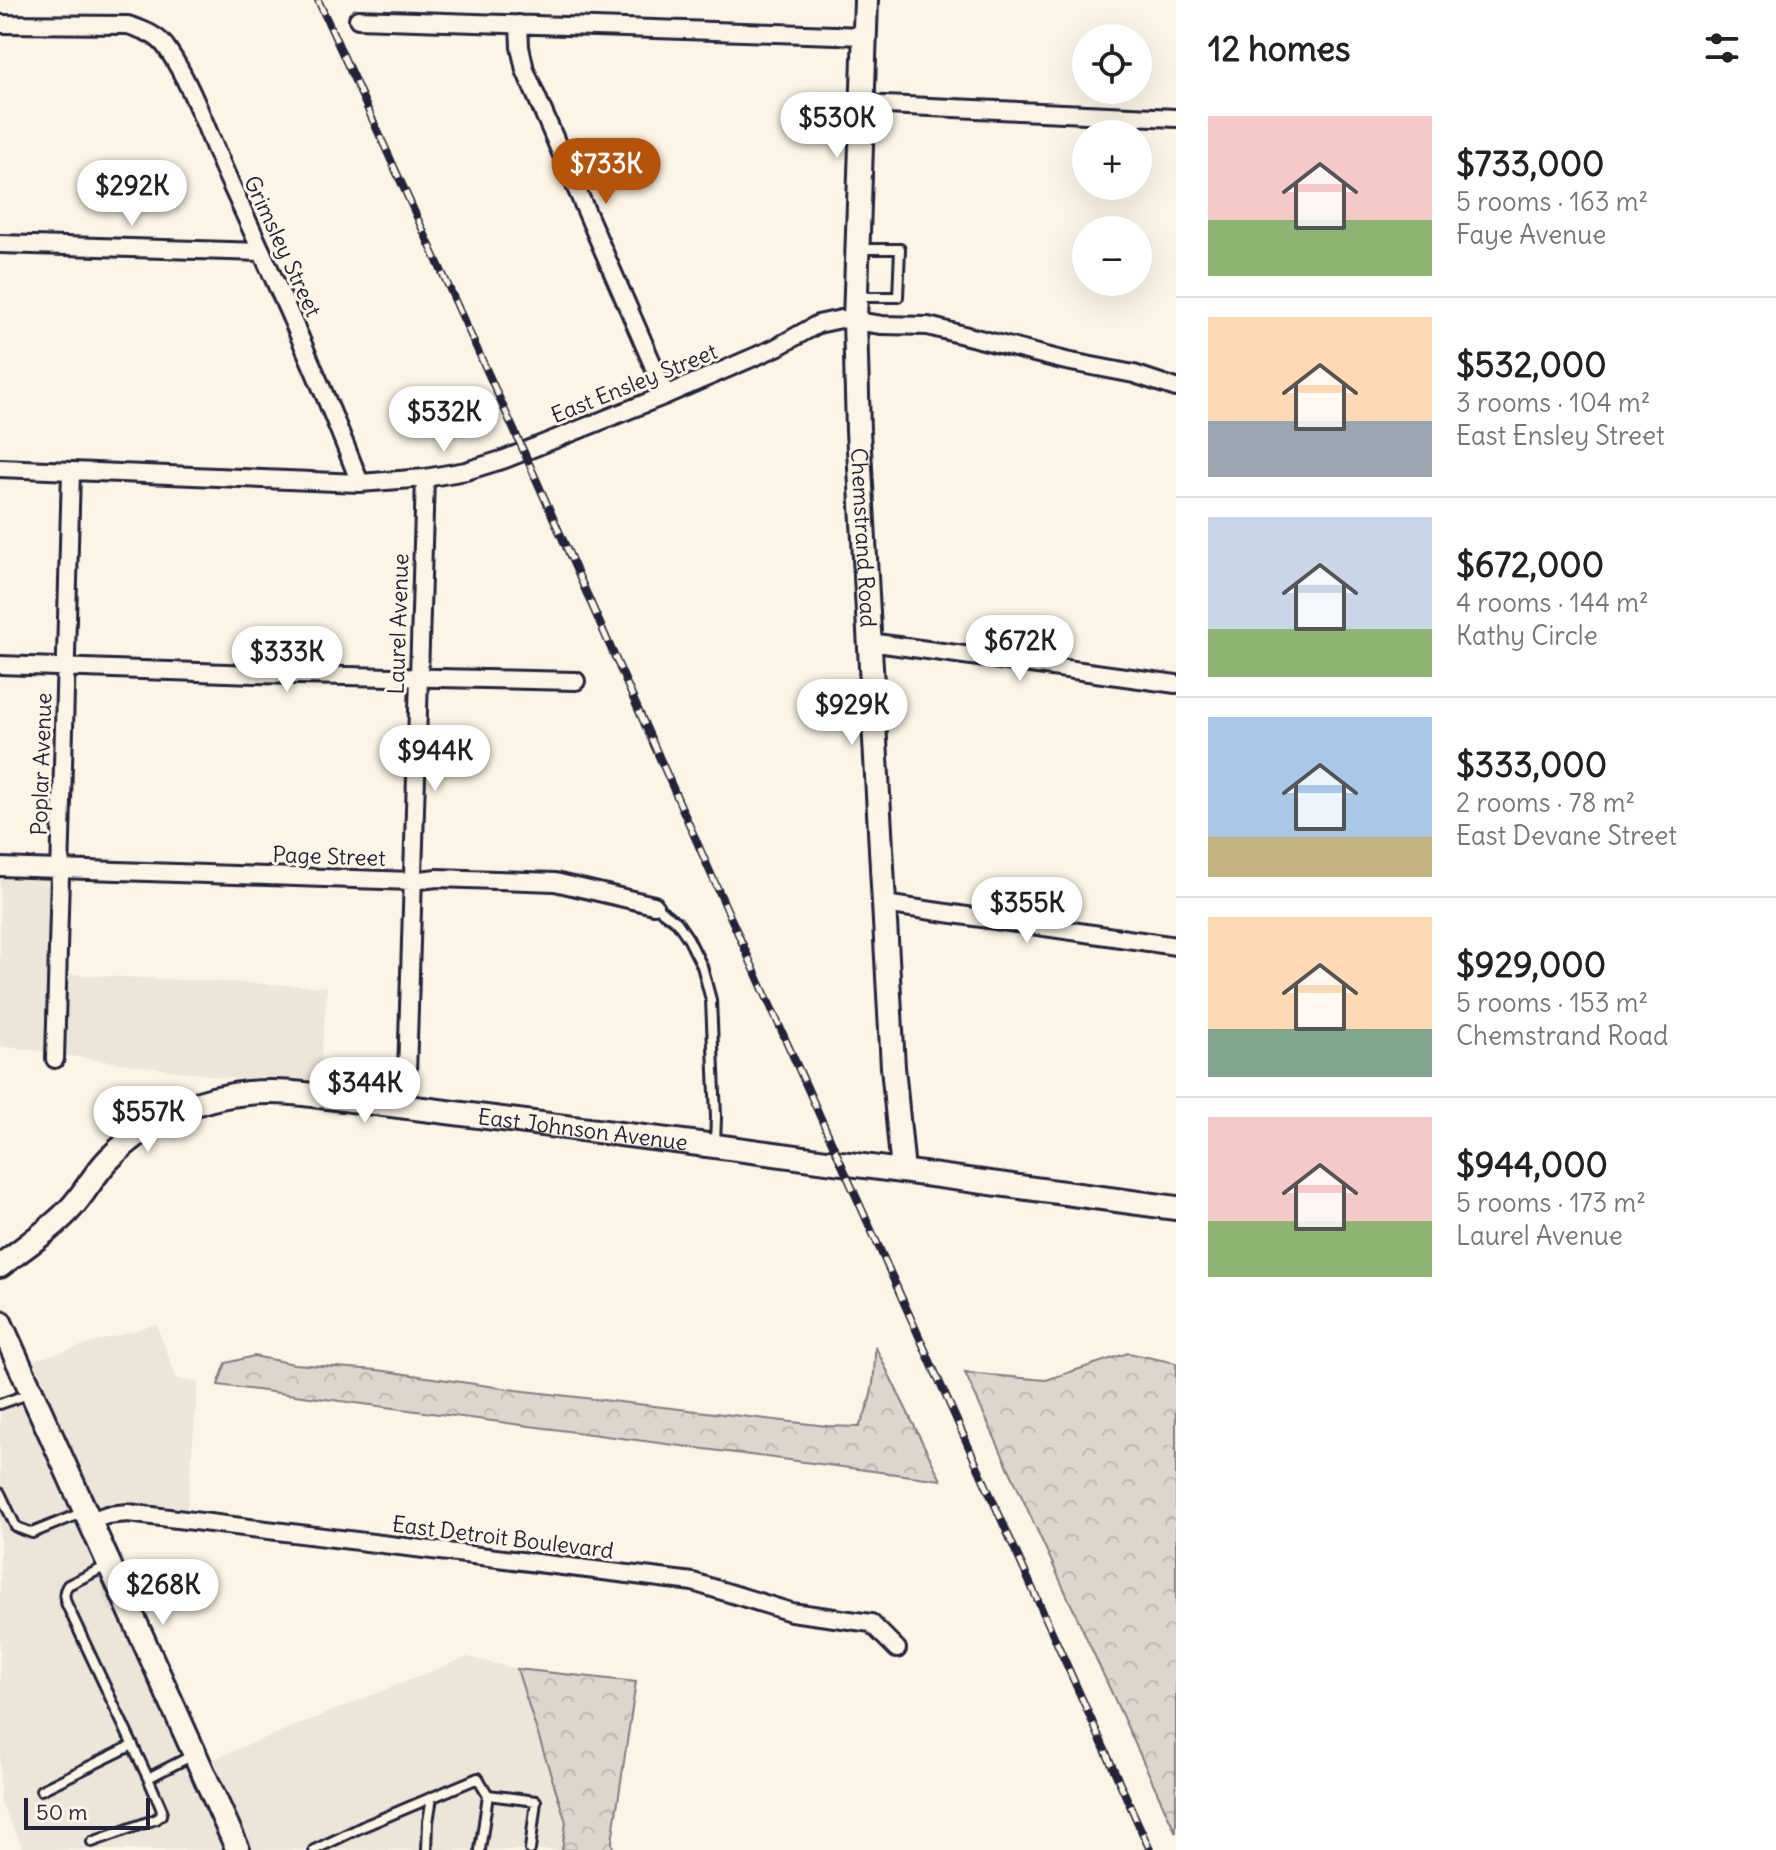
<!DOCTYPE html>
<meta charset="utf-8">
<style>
:root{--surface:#fff;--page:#f2f2f2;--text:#222;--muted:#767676;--line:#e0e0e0;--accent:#b45309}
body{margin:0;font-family:Delius,sans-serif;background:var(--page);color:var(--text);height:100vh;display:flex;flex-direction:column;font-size:30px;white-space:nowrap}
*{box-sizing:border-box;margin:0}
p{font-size:26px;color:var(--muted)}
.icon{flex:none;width:44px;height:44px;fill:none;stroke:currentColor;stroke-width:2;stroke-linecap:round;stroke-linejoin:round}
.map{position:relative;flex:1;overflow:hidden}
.side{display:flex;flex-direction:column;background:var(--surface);width:600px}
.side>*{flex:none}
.buttons{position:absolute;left:1072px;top:24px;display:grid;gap:16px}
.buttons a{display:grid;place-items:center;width:80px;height:80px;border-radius:50%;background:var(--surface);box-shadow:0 8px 32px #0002;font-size:40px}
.scale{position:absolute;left:24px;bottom:20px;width:126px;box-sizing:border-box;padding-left:8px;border:4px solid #22223b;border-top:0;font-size:22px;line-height:28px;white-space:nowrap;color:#22223b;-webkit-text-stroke:6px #fcf5e5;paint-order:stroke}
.price{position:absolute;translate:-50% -68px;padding:0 18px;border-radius:28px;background:#fff;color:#222;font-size:26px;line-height:52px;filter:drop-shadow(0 2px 4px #0008)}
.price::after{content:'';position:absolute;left:50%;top:48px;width:24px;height:18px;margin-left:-12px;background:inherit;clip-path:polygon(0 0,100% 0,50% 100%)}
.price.on{background:var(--accent);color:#fff}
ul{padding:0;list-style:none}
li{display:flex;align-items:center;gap:24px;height:200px;padding:0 32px}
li+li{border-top:2px solid var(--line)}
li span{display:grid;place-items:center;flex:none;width:224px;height:160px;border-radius:0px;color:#555}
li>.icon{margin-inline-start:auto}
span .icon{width:96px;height:96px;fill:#fffc;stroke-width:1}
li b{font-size:34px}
h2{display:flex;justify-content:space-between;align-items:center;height:96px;padding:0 32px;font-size:34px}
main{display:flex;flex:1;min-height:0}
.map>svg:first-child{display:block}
</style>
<main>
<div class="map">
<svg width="1176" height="1850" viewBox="0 0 1176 1850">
<defs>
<pattern id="forest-crowns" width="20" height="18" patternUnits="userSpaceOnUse" patternTransform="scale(2)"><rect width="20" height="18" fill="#dcd6cc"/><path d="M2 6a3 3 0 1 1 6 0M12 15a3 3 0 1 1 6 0" fill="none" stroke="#bcb7b0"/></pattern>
</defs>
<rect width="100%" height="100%" fill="#fcf5e5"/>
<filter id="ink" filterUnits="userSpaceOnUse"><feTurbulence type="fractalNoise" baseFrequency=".0125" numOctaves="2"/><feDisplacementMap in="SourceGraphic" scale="16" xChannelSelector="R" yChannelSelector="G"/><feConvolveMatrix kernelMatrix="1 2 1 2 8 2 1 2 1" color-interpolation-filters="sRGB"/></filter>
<g filter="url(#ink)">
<path fill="#ece5d8" d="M0,877L51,879L46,1052L0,1046Z
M65,974L327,987L319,1086L257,1082L63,1055Z
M156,1324L177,1379L198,1382L187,1511L129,1504L107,1506L96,1509L28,1362Z
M0,1400H26L229,1850H39L23,1848L0,1801Z
M467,1657L517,1669L566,1822L562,1850H247L208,1761Z"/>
<path fill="url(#forest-crowns)" stroke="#7f7c84" stroke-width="2" d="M875,1346L941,1480L218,1385L226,1363L254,1356L294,1364L378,1370L516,1390L827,1426L859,1427C873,1400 875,1377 875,1346Z
M1128,1353L1176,1363V1833L965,1373L1046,1380Z
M517,1669L636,1682L612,1841L613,1850H562L566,1822Z"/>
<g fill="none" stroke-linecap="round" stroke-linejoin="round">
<g stroke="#22223b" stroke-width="14">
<path id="lane" d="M857,297H898L900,249H859
M654,905L677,922L688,938L702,966L711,1000L716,1117L715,1144
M0,1404L31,1393
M0,1493L16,1527L32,1533L84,1512
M109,1565L68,1585C63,1592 64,1597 67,1605L148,1778L195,1754
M41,1790L133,1745
M488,1795L536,1801L530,1850
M92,1842L156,1819L161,1815L162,1810L148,1778
M314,1850L364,1826L478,1778L488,1795L480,1850
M427,1850L428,1822L432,1797"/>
</g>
<g stroke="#22223b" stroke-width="22">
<path id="street" d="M358,19L865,36
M0,24L128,25C143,30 159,35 168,50C192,85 209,137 227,176C274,278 320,379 360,483
M519,24L520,47L525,70L666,395
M862,104L1176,118
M0,244L262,252
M0,468L360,483L425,478L466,471L505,459L666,395L777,347L818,324L841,319L882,325L928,326L1066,361L1134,374L1176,388
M869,642L1176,684
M0,665L255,674L576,681
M0,867L412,881L437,878L555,882L654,905
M884,904L1176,946
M55,1059L71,471
M406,1107L425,478
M90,1521L107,1515L128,1513L693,1582L791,1612L871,1623L897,1649"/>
</g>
<g stroke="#22223b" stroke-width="28">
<g id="secondary">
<path id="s1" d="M866,0L855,320L858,431L893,1067L903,1171"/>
<path id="s2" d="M0,1266C23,1248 52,1229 71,1208C85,1193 94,1174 109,1159C162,1106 229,1085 304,1094L715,1146L1176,1208"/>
<path d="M0,1322L238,1850"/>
</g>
</g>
<use href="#lane" stroke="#fcf5e5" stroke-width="8"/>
<use href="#street" stroke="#fcf5e5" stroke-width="16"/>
<use href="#secondary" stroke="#fcf5e5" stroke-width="22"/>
<g stroke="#22223b" stroke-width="8">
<path id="rail" d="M318,0L524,452L712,876L1150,1850"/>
</g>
<use href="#rail" stroke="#fcf5e5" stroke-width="5" stroke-dasharray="15" stroke-linecap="butt"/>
</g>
</g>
<g text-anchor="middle" stroke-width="6" stroke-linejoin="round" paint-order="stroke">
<g font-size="22" fill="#22223b" stroke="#fcf5e5">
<text transform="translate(283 246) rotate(65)" y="8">Grimsley Street</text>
<text transform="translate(634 383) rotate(-22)" y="8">East Ensley Street</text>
<text dy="8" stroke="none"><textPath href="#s1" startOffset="538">Chemstrand Road</textPath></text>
<text transform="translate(398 624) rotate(-88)" y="8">Laurel Avenue</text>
<text transform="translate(41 764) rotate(-88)" y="8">Poplar Avenue</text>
<text transform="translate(329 856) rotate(2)" y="8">Page Street</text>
<text dy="8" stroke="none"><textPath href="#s2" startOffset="648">East Johnson Avenue</textPath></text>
<text transform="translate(503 1537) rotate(7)" y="8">East Detroit Boulevard</text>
</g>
</g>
</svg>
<div class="buttons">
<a><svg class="icon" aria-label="locate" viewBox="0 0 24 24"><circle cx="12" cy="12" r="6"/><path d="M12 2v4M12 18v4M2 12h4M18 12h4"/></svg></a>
<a>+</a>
<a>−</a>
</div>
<div class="scale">50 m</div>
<b class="price" style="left:837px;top:160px">$530K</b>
<b class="price on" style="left:606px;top:206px">$733K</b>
<b class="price" style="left:132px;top:228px">$292K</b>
<b class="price" style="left:444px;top:454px">$532K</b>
<b class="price" style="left:1020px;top:683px">$672K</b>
<b class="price" style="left:287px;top:694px">$333K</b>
<b class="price" style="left:852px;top:747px">$929K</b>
<b class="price" style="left:435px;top:793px">$944K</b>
<b class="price" style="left:1027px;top:945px">$355K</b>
<b class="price" style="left:365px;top:1125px">$344K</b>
<b class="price" style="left:148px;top:1154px">$557K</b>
<b class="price" style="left:163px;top:1627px">$268K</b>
</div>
<section class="side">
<h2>12 homes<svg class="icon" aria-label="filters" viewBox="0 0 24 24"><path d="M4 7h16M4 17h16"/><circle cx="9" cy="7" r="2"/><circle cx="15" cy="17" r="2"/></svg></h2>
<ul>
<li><span style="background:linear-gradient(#f6c9c9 65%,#8fb573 0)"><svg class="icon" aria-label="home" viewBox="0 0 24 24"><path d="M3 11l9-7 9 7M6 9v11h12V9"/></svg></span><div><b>$733,000</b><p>5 rooms · 163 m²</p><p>Faye Avenue</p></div></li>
<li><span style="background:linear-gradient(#ffd9b3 65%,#9aa5b1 0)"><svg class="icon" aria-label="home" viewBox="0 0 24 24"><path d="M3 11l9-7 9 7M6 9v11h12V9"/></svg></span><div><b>$532,000</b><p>3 rooms · 104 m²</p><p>East Ensley Street</p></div></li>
<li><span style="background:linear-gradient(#c9d6e8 70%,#8fb573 0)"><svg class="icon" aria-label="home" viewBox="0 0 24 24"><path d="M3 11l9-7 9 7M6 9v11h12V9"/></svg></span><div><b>$672,000</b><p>4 rooms · 144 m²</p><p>Kathy Circle</p></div></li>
<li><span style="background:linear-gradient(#a9c7e8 75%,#c2b280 0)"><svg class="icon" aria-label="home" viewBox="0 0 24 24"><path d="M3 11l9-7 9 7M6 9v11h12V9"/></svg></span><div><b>$333,000</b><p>2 rooms · 78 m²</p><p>East Devane Street</p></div></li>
<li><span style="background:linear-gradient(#ffd9b3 70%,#7fa58c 0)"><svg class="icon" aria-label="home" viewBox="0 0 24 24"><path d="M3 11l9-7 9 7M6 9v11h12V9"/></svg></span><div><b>$929,000</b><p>5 rooms · 153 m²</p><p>Chemstrand Road</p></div></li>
<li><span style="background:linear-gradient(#f6c9c9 65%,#8fb573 0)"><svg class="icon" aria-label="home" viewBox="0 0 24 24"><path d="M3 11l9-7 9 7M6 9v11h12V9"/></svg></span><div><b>$944,000</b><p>5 rooms · 173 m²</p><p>Laurel Avenue</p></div></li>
</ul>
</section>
</main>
